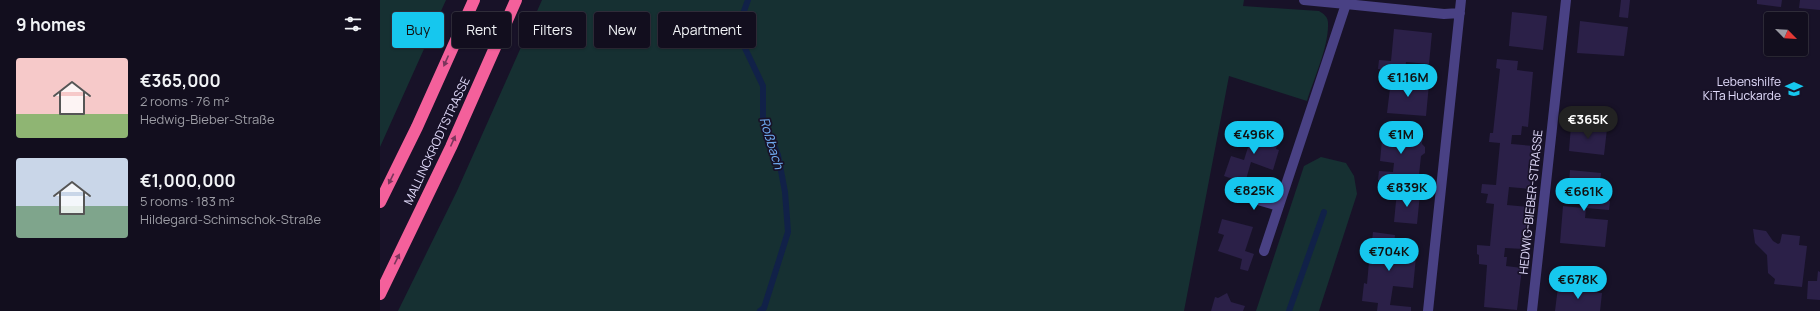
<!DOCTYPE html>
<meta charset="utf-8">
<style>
:root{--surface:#120e1e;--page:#1b1727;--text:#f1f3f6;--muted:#9c9ca4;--line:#312e3c;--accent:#16c7ee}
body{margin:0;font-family:Manrope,sans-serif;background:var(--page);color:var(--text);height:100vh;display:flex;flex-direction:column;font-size:15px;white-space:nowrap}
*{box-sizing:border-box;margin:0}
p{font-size:13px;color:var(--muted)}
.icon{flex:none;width:22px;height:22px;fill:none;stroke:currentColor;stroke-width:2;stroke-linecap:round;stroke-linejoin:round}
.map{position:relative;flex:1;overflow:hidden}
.sheet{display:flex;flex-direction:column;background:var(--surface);width:380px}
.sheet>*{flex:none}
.banner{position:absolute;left:12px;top:12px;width:380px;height:36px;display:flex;gap:8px}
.needle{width:26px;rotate:114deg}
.tools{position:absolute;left:1384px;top:12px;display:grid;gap:8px}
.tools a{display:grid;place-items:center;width:44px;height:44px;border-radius:4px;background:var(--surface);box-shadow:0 1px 3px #0004,0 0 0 1px var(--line);font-size:20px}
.price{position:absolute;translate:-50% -34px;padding:0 9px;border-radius:14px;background:var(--accent);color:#111;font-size:13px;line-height:26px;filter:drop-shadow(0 1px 2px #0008)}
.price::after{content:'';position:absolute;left:50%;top:24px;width:12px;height:9px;margin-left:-6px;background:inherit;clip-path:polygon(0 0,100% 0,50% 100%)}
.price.selected{background:#222;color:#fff}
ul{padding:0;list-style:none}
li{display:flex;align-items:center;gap:12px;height:100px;padding:0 16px}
li span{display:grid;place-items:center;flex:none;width:112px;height:80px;border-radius:4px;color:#555}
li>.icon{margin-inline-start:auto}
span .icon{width:48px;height:48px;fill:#fffc;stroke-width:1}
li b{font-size:17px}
h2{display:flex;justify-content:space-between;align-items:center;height:48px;padding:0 16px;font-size:17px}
.pill{padding:0 14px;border-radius:4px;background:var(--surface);box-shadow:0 1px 3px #0004,0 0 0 1px var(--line);font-size:14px;line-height:36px}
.pill.selected{background:var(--accent);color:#111}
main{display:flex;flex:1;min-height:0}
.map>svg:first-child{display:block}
</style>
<main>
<section class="sheet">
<h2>9 homes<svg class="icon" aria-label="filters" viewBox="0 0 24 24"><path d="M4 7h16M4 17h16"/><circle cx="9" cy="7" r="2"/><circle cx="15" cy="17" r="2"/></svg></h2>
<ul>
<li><span style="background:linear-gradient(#f6c9c9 70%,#8fb573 0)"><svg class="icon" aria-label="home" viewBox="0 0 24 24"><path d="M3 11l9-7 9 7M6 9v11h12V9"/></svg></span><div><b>€365,000</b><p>2 rooms · 76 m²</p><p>Hedwig-Bieber-Straße</p></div></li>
<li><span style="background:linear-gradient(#c9d6e8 60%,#7fa58c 0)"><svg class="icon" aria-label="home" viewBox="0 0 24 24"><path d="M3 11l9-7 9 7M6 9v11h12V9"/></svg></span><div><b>€1,000,000</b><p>5 rooms · 183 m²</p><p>Hildegard-Schimschok-Straße</p></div></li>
</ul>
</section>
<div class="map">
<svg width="1440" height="311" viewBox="0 0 1440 311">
<rect width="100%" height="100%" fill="#181228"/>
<path fill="#163032" d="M0,0H66L0,147Z
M162,0H864L863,6L939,11C944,14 948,17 948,23C949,46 934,78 927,101L849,76L804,311H18L77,191Z
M941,157L966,163L974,176L977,194L939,311H876L924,166Z"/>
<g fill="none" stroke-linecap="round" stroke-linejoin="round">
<path stroke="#112148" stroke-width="6" d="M368,0L360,22L363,44L383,86V119L398,155L405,192L408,232L384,308L380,311
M909,311L944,212"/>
</g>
<path fill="#2b2048" d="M1241,0H1250L1248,18L1239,17Z
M1377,0H1402L1401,7L1377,4Z
M1420,0H1440V10L1419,8Z
M1132,12L1167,16L1163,50L1129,46Z
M1200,21L1248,27L1244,56L1197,53Z
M1014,29L1052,33L1049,64L1026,62L1025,71L998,69L999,60L1011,61Z
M1117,59L1138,61L1137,70L1153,72L1148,127L1142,126L1141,135H1132L1131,144L1154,146L1150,189L1129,187L1127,205L1148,207L1144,249L1125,248L1124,257H1127L1126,266L1142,268L1137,310L1104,307L1107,265L1099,264V255L1097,254V245L1110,246L1114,204L1106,203L1108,194L1101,193L1102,184L1116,185L1120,143L1109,142L1110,133H1113L1120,69L1116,68Z
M1011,80L1049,84L1046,116L1007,113Z
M871,125L886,130L884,134L899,139L896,149L899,150L893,170L871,162L865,183L844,176L851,156L864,160L870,141L867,140Z
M1191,125L1227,129L1224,155L1189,151Z
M1003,129L1043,134L1042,144L1045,147V153L1041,156L1039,175L1027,174L1026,183L998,180L999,171L1013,172L1014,163L1000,161Z
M1190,170L1221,173L1218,200L1230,201L1229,210L1206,208L1205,218L1228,220L1225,247L1180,243L1183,206L1203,208V198L1188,197Z
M1017,191L1040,194L1037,224L1014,222Z
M842,219L873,227L865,251L874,254L868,271L860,269L862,259L838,251L844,235L838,233Z
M1373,229L1386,231L1393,241L1398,244L1400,243L1402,234L1420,236L1419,245L1427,246L1422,287L1394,284L1395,279L1388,273L1387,255L1375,243Z
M993,232L1015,235L1014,244L1037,246L1033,288L1013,286L1010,305L1031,307V311H997L998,303L982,301L984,283L987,284L989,262L993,263L995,241H992Z
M1438,271L1440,272V300L1427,299L1428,281H1437Z
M1178,287L1212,290V292L1222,293L1220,311H1175Z
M847,293L851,302L865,306L863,311H831L835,297L838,298Z"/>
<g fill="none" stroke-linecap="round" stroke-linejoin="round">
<path stroke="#494184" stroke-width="10" d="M924,0L966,4
M857,194L899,206
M884,251L966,4L1064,14L1080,13
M1048,311L1081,0
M1152,311L1186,0"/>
<path stroke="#f4609b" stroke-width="12" d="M0,202L37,127L94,0
M0,294L71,147L136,0"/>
</g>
<defs><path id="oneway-solid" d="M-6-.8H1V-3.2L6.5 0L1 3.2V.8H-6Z"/></defs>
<g fill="#7b355c">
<use href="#oneway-solid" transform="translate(66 61) rotate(114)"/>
<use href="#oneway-solid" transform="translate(73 141) rotate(-66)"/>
<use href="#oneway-solid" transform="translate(11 179) rotate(116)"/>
<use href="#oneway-solid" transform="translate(17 259) rotate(-64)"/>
</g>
<defs>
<g id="school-bare" transform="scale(1.38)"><path d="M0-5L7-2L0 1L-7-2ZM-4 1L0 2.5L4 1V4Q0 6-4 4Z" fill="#16c7ee" stroke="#181228" stroke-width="2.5" paint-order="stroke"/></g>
</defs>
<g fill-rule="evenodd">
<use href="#school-bare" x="1414" y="89"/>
</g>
<g text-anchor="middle" stroke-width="3.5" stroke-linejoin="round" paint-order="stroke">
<g font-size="12" fill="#e2dcfc" stroke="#181228" text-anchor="end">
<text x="1401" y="86">Lebenshilfe<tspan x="1401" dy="14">KiTa Huckarde</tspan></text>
</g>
<g font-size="12" fill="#e2dcfc" stroke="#181228">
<text transform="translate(57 141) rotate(-65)" y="4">MALLINCKRODTSTRASSE</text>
<text transform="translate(1151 202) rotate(-84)" y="4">HEDWIG-BIEBER-STRASSE</text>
</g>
<g font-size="13" font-style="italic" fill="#71aef5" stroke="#181228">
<text transform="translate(392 143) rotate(73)" y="5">Roßbach</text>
</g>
</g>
</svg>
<div class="tools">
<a><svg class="needle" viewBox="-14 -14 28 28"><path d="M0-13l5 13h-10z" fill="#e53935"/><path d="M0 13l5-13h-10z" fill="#9c9ca4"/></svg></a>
</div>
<b class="price" style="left:1028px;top:98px">€1.16M</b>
<b class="price selected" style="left:1208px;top:140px">€365K</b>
<b class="price" style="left:874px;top:155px">€496K</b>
<b class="price" style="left:1021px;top:155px">€1M</b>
<b class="price" style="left:1027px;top:208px">€839K</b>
<b class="price" style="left:874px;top:211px">€825K</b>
<b class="price" style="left:1204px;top:212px">€661K</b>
<b class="price" style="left:1009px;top:272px">€704K</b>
<b class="price" style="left:1198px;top:300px">€678K</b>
<div class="banner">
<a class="pill selected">Buy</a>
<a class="pill">Rent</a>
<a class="pill">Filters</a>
<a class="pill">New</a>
<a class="pill">Apartment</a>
</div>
</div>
</main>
